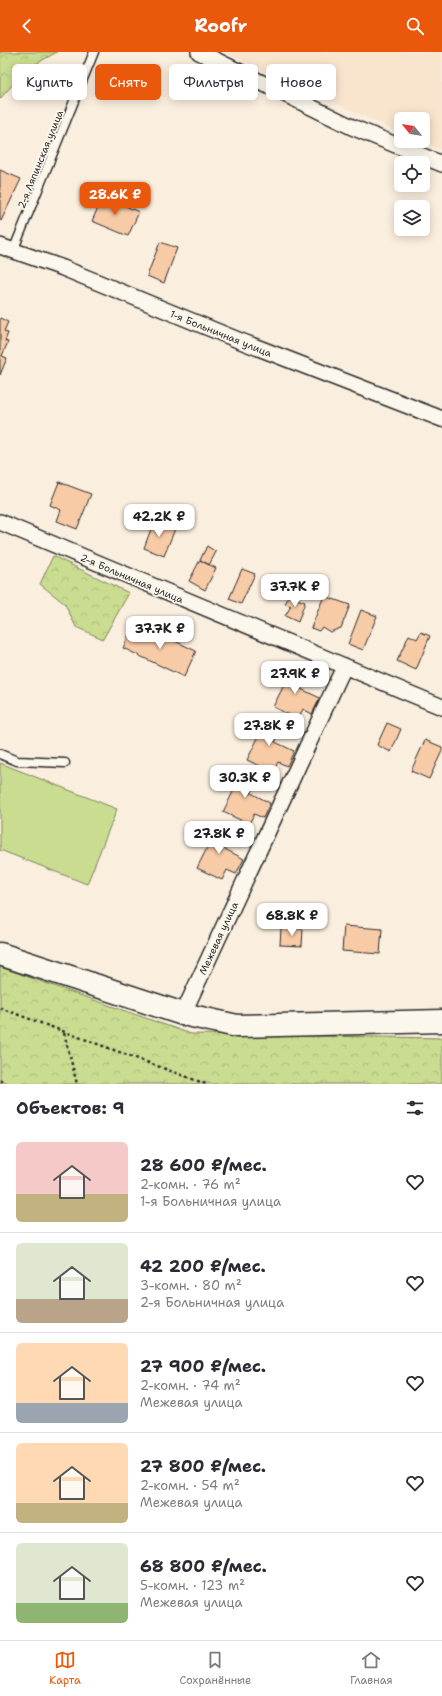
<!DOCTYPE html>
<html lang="ru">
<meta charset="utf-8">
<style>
:root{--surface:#fff;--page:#f2f2f3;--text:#2b2b33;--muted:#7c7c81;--line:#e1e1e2;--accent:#ea580c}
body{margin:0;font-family:"Shantell Sans",sans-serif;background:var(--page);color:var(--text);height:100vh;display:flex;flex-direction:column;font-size:15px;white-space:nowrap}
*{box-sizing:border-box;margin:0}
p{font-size:13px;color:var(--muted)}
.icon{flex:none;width:22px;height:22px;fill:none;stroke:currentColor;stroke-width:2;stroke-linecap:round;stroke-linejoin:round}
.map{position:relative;height:1032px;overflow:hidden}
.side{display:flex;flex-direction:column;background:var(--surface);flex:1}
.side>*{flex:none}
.banner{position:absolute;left:12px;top:12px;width:418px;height:36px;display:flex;gap:8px}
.needle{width:26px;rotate:300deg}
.buttons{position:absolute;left:394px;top:60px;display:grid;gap:8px}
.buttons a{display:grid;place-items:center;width:36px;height:36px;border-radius:6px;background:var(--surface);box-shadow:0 2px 10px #0003;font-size:20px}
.price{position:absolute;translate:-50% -34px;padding:0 9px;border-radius:8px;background:#fff;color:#222;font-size:13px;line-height:26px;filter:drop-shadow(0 1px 2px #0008)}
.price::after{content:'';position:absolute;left:50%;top:24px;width:12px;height:9px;margin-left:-6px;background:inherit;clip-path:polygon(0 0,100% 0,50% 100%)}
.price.active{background:var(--accent);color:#fff}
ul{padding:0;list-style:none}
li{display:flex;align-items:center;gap:12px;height:100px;padding:0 16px}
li+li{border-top:1px solid var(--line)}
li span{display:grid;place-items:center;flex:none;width:112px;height:80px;border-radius:6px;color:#555}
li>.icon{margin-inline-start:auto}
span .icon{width:48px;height:48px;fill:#fffc;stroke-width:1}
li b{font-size:17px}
h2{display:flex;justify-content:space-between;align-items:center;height:48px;padding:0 16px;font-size:17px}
.chip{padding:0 14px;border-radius:6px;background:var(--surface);box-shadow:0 2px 10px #0003;font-size:14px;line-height:36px}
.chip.active{background:var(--accent);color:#fff}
header{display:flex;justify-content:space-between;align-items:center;height:52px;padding:0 16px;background:var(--accent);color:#fff;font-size:18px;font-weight:700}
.tab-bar{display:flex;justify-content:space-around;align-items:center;height:56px;border-top:1px solid var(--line);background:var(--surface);font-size:11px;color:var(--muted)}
.tab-bar a{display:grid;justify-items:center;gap:2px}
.tab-bar .active{color:var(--accent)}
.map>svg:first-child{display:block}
</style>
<header><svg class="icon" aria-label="back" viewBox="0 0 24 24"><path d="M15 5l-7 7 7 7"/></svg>Roofr<svg class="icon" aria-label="search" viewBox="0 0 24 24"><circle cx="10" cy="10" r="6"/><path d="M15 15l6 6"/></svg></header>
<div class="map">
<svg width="442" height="1032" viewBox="0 0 442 1032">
<defs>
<pattern id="forest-crowns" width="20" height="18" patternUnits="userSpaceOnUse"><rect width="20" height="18" fill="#cadc90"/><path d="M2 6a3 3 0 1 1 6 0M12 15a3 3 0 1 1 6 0" fill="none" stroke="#aebd7c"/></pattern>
</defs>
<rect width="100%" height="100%" fill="#faeede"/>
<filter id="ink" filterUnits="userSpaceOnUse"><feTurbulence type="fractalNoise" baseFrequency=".025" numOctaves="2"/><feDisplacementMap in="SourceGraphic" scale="8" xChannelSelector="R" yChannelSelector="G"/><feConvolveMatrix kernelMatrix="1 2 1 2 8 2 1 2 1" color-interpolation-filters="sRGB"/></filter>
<g filter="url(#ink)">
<path fill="#f9e4ce" d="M223,0H442V98L419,89H423V67H401V81Z"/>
<path fill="url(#forest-crowns)" stroke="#7a845e" d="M0,0H57L25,18L0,47Z
M53,504L129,541L103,587L76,575L65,552L40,532Z
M0,915L191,982L442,986V1032H0Z"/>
<path fill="#cadc90" stroke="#7a845e" d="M0,711L117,757L87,832L0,798Z"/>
<path fill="#f8cba7" stroke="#2b2b2b" d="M0,118L21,127L1,169L0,168Z
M103,144L139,160L128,184L92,169Z
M160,190L177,196L164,231L147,224Z
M0,266L8,270L4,279L8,281L5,289L8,290L2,304L7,306L0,323Z
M59,430L91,442L77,477L57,469L61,458L50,453Z
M154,469L175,477L164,504L144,496Z
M207,494L216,500L209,513L200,508Z
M200,508L216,516L205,538L189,529Z
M242,517L255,522L241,552L229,547Z
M289,544L305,550L298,570L285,564L291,554L285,552Z
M324,544L350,553L341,576L330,580L322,575L319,579L311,576Z
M361,558L377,564L363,598L348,592Z
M135,570L196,599L184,625L123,596Z
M421,580L430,584L416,618L397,609L409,583L417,587Z
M285,613L307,624L301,637L320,646L312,662L303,657L298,667L273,655L286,629L279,626Z
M260,666L282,677L275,690L294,699L287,714L278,710L273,720L247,708L260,682L253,679Z
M387,671L401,677L391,700L377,693Z
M425,688L442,695V699L429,727L411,719Z
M236,718L258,729L251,741L270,751L263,766L254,762L249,772L223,760L236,734L229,730Z
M209,774L231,785L225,797L244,807L236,822L227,818L222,828L197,816L210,790L202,786Z
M344,874L382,877L380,902L342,899Z
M281,876L303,877L302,894L280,893Z"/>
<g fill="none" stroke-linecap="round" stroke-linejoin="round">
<g stroke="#2b2b2b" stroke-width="11">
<path id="lane" d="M13,199L94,0
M0,702L17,709L65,711"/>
</g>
<g stroke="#2b2b2b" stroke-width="18">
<path id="street" d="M199,0L352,75L442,112
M0,194L63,216L238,288L442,367
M0,470L442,655
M183,962L344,615"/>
</g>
<g stroke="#2b2b2b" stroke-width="25">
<path id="secondary" d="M0,902L183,962L237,974L442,969"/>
</g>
<path stroke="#2b2b2b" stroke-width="2.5" stroke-dasharray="3 3" stroke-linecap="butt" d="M0,956L206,1032
M64,981L77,1032
M0,1028L6,1032"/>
<use href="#lane" stroke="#fbf7ec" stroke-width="8"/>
<use href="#street" stroke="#fbf7ec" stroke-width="15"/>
<use href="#secondary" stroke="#fbf7ec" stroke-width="22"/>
</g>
</g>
<g text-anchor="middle" stroke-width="3.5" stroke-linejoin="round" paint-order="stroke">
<g font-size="10" fill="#2b2b2b" stroke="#fbf7ec">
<text transform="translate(40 107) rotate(-68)" y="4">2-я Ляпинская улица</text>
<text transform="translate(221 281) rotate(22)" y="4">1-я Больничная улица</text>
<text transform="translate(132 526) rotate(23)" y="4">2-я Больничная улица</text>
<text transform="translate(218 886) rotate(-65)" y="4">Межевая улица</text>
</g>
</g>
</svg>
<div class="buttons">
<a><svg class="needle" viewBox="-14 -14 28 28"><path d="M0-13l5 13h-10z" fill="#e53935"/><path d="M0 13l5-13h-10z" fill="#7c7c81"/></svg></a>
<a><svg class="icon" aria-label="locate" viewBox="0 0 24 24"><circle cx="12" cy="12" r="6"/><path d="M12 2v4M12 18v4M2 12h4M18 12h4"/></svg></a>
<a><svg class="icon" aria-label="layers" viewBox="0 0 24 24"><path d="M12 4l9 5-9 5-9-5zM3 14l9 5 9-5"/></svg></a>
</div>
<b class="price active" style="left:115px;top:164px">28.6K ₽</b>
<b class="price" style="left:159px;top:486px">42.2K ₽</b>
<b class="price" style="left:295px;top:556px">37.7K ₽</b>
<b class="price" style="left:160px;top:598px">37.7K ₽</b>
<b class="price" style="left:295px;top:643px">27.9K ₽</b>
<b class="price" style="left:269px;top:695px">27.8K ₽</b>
<b class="price" style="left:245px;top:747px">30.3K ₽</b>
<b class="price" style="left:219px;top:803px">27.8K ₽</b>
<b class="price" style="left:292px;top:885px">68.8K ₽</b>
<div class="banner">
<a class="chip">Купить</a>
<a class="chip active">Снять</a>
<a class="chip">Фильтры</a>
<a class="chip">Новое</a>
</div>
</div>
<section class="side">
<h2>Объектов: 9<svg class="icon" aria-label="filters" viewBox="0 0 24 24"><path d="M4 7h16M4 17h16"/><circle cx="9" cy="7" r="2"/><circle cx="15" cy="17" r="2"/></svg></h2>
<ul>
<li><span style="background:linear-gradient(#f6c9c9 65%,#c2b280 0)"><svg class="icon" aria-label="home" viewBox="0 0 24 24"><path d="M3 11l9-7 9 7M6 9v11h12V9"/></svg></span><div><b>28 600 ₽/мес.</b><p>2-комн. · 76 m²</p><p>1-я Больничная улица</p></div><svg class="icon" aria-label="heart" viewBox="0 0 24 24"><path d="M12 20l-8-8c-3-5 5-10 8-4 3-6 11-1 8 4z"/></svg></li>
<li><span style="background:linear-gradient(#dfe7d0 70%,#b9a48a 0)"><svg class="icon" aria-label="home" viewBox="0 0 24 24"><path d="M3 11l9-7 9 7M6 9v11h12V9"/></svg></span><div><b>42 200 ₽/мес.</b><p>3-комн. · 80 m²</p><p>2-я Больничная улица</p></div><svg class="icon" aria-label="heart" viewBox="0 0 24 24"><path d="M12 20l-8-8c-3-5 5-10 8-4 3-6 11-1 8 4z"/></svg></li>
<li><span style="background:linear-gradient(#ffd9b3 75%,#9aa5b1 0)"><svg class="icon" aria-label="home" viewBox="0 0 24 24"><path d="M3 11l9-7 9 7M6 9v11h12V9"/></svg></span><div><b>27 900 ₽/мес.</b><p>2-комн. · 74 m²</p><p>Межевая улица</p></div><svg class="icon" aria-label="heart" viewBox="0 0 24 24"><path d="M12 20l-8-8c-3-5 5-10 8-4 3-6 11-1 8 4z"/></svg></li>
<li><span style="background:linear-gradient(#ffd9b3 75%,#c2b280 0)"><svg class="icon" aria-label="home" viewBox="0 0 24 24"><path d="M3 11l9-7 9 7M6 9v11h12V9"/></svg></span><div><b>27 800 ₽/мес.</b><p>2-комн. · 54 m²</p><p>Межевая улица</p></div><svg class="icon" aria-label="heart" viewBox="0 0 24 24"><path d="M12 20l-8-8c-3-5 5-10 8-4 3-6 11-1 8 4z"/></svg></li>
<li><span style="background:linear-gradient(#dfe7d0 75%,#8fb573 0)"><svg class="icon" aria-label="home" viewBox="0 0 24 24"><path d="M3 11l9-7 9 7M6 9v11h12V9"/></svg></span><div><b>68 800 ₽/мес.</b><p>5-комн. · 123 m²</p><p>Межевая улица</p></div><svg class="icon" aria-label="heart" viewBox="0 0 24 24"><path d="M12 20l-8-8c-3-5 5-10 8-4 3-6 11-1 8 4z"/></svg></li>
</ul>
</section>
<nav class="tab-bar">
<a class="active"><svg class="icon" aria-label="map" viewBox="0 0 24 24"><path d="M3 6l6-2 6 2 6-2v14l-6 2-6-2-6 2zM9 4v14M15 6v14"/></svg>Карта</a>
<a><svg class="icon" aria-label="saved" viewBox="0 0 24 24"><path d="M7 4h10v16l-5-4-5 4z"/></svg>Сохранённые</a>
<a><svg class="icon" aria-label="home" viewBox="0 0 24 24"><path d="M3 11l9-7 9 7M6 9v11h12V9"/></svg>Главная</a>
</nav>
